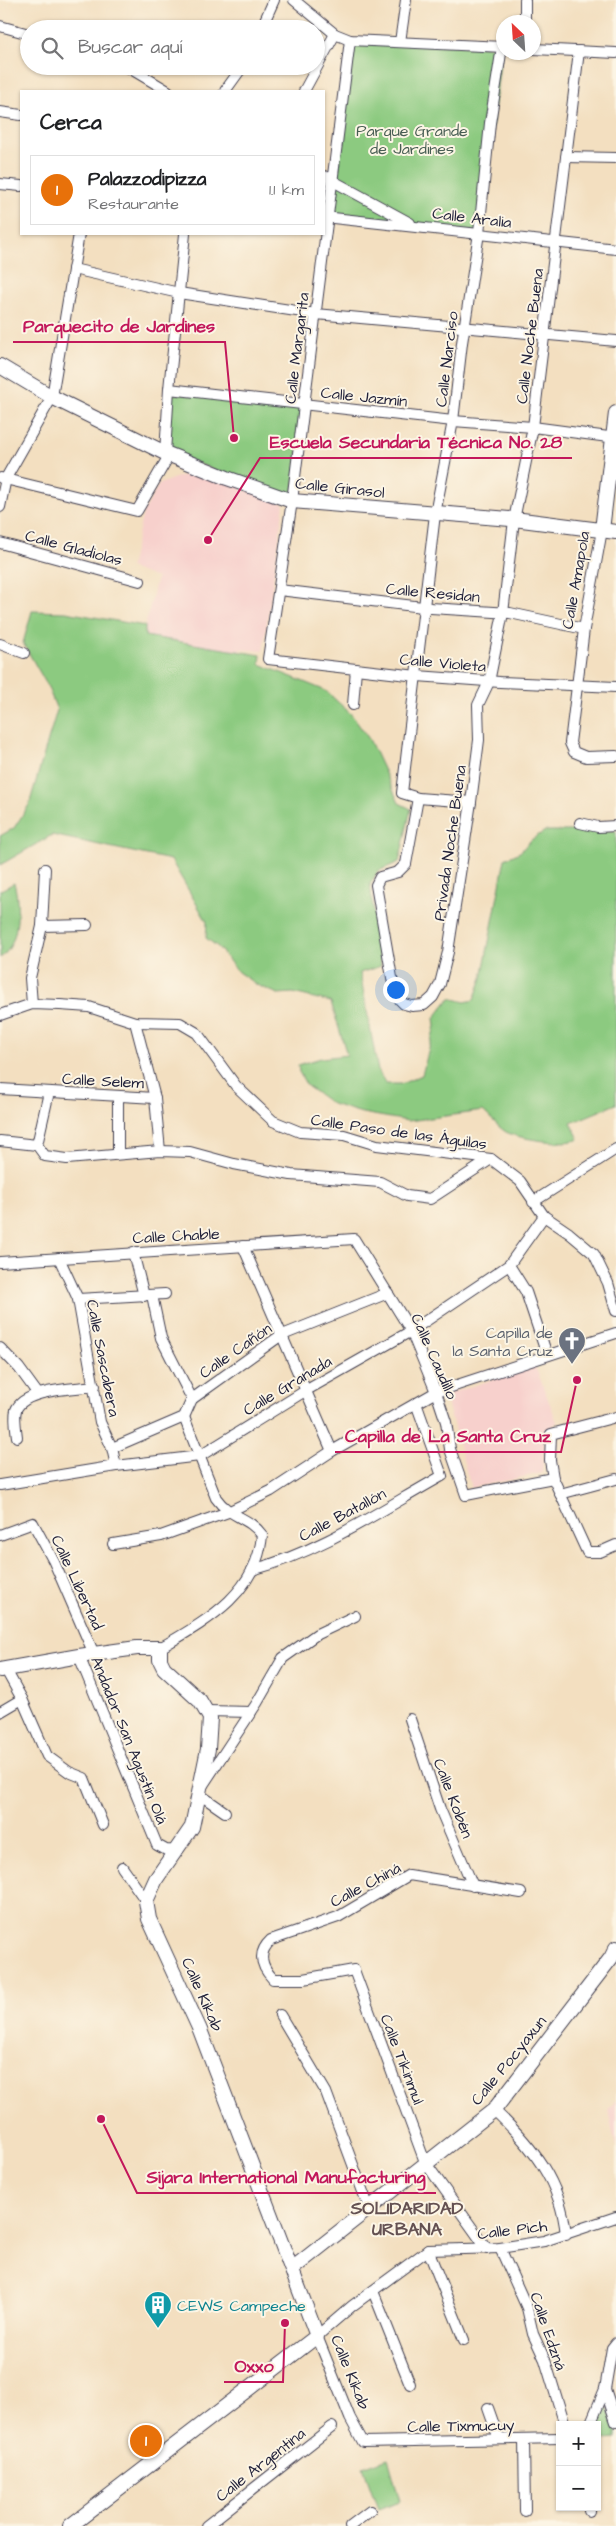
<!DOCTYPE html>
<html lang="es">
<meta charset="utf-8">
<style>
body{margin:0;font-family:"Architects Daughter",sans-serif;background:#f2f2f2;color:#202124}
.controls{position:absolute;right:15px;bottom:15px;display:grid;overflow:hidden;border-radius:0px;box-shadow:0 1px 4px #0004}
.controls button{width:45px;height:45px;display:grid;place-items:center;padding:0;border:0;border-bottom:1px solid #e0e0e0;background:#fff;color:#202124;font:25px sans-serif}
.compass{position:absolute;left:496px;top:15px;width:45px;height:45px;border-radius:50%;background:#fff;box-shadow:0 1px 4px #0004;rotate:335deg}
.you{position:absolute;left:395px;top:989px;width:18px;height:18px;margin:-12px;border:4px solid #fff;border-radius:50%;background:#1a73e8;box-shadow:0 0 0 8px #1a73e833}
.badge{display:grid;place-items:center;width:32px;height:32px;border-radius:50%;background:#c8321e;color:#fff;font-size:16px;font-weight:700}
.pin{position:absolute;translate:-50% -50%;border:2px solid #fff;box-shadow:0 1px 5px #0006}
.list{margin:0;padding:0;list-style:none}
h2{display:flex;justify-content:space-between;align-items:center;height:65px;margin:0;padding:0 20px;font-size:21px}
h2 small{font-size:16px;font-weight:400;color:#757577}
.list li{display:grid;grid-template-columns:32px 1fr auto;gap:15px;align-items:center;box-sizing:border-box;height:70px;margin:0 10px 10px;padding:0 10px;border:1px solid #e0e0e0;border-radius:0px}
.list b{display:block;font-size:19px;white-space:nowrap}
.list p{margin:0;font-size:16px;white-space:nowrap;color:#757577}
.list em{font-size:16px;font-style:normal;color:#757577}
.icon{flex:none;width:28px;height:28px;fill:none;stroke:currentColor;stroke-width:2;stroke-linecap:round;stroke-linejoin:round}
.map{position:relative;flex:none;width:616px;height:2526px;overflow:hidden}
.search{position:absolute;background:#fff;box-shadow:0 1px 4px #0004;left:20px;top:20px;width:305px;height:55px;display:flex;align-items:center;gap:12px;box-sizing:border-box;padding:0 18px;border-radius:28px;color:#757577;font-size:19px}
.panel{position:absolute;background:#fff;box-shadow:0 1px 4px #0004;left:20px;top:90px;width:305px;height:145px;border-radius:0px}
.map>svg:first-child{display:block}
.built{fill:#f7d0cc}
.green{fill:#8cca80;stroke:#57765e}
.lines{fill:none;stroke-linecap:round;stroke-linejoin:round}
.minor-casing{stroke:#413e4f;stroke-width:12}
.tertiary-casing{stroke:#413e4f;stroke-width:16}
.minor{stroke:#fff;stroke-width:10}
.tertiary{stroke:#fff;stroke-width:14}
.labels{text-anchor:middle;stroke-width:4;stroke-linejoin:round;paint-order:stroke}
.park-label{font-size:16px;fill:#475d53;stroke:#fcf5e5}
.street-label{font-size:16px;fill:#22223b;stroke:#fcf5e5}
.worship-label{font-size:16px;fill:#5b616d;stroke:#fcf5e5;text-anchor:end}
.culture-label{font-size:16px;fill:#0d838f;stroke:#fcf5e5;text-anchor:start}
.neighbourhood-label{font-size:18px;font-weight:bold;fill:#645152;stroke:#fcf5e5}
.leader{fill:none;stroke:#c2185b;stroke-width:2}
.callout-dot{fill:#c2185b;stroke:#fcf5e5;stroke-width:2}
.callout-label{font-size:18px;text-anchor:middle;font-weight:bold;fill:#c2185b;stroke:#fcf5e5;stroke-width:4;stroke-linejoin:round;paint-order:stroke}
</style>
<div class="map">
<svg width="616" height="2526" viewBox="0 0 616 2526">
<rect width="100%" height="100%" fill="#fcf5e5"/>
<filter id="ink" filterUnits="userSpaceOnUse"><feTurbulence type="fractalNoise" baseFrequency=".02" numOctaves="2"/><feDisplacementMap in="SourceGraphic" scale="10" xChannelSelector="R" yChannelSelector="G"/><feConvolveMatrix kernelMatrix="1 2 1 2 8 2 1 2 1" color-interpolation-filters="sRGB"/></filter>
<filter id="wash" filterUnits="userSpaceOnUse"><feTurbulence type="fractalNoise" baseFrequency=".0096" numOctaves="4" result="noise"/><feDisplacementMap in="SourceGraphic" scale="20" xChannelSelector="R" yChannelSelector="G"/><feGaussianBlur stdDeviation="1.12" result="paint"/><feColorMatrix in="noise" values="0 0 0 0 0 0 0 0 0 0 0 0 0 0 0 0 0 1.4 0 .05"/><feComposite in="paint" operator="in"/></filter>
<g filter="url(#wash)">
<rect width="100%" height="100%" fill="#f3dfc0"/>
<g class="built">
<polygon points="197,470 284,504 263,651 240,649 238,658 142,638 157,578 130,568 143,513 159,484"/>
<polygon points="535,1366 557,1422 545,1434 542,1473 471,1488 445,1395"/>
<polygon points="616,2100 616,2147 608,2110"/>
</g>
<g class="green">
<polygon points="350,40 502,47 479,233 328,216"/>
<polygon points="168,393 304,405 292,501 167,451"/>
<path d="M 32,611 L 66,612 L 145,626 L 145,636 L 261,655 L 260,664 L 326,691 L 351,714 L 369,739 L 399,803 L 411,809 L 399,862 L 378,871 L 370,884 L 381,966 L 360,973 L 378,1071 L 386,1084 L 401,1084 L 422,1075 L 435,1026 L 434,1018 L 450,998 L 465,1002 L 474,1000 L 482,978 L 505,859 L 520,852 L 531,840 L 545,831 L 616,831 L 616,1104 L 571,1123 L 579,1139 C 566,1146 519,1139 506,1132 C 498,1127 491,1118 483,1111 L 408,1121 L 362,1113 L 332,1104 L 307,1086 L 299,1072 L 298,1065 L 321,1058 L 347,1055 L 331,1002 L 293,993 L 278,994 L 257,985 L 238,972 L 218,947 L 206,938 L 207,922 L 171,860 L 52,835 L 0,865 L 0,836 L 14,828 L 29,805 L 57,710 L 47,685 L 23,643 Z"/>
<path d="M 14,883 C 20,903 20,945 0,958 L 0,889 L 1,890 Z"/>
<polygon points="606,2404 616,2428 616,2438 597,2440 596,2425"/>
<polygon points="388,2458 400,2501 378,2509 363,2467"/>
</g>
</g>
<g filter="url(#ink)">
<g class="lines">
<defs>
<g id="minor">
<polyline points="294,0 335,34 350,40 504,47"/>
<polyline points="525,0 525,22"/>
<polyline points="0,26 29,34"/>
<polyline points="261,29 274,0"/>
<polyline points="350,40 292,501 268,659 417,676 500,682 616,687"/>
<polyline points="400,42 406,0"/>
<polyline points="534,49 616,53"/>
<polyline points="126,66 168,91"/>
<polyline points="225,91 243,66"/>
<polyline points="304,91 335,34"/>
<polyline points="0,112 21,115"/>
<polyline points="566,157 616,158"/>
<polyline points="324,176 410,223"/>
<polyline points="0,184 21,186"/>
<polyline points="324,217 616,249"/>
<polyline points="73,269 179,293 316,314 616,341"/>
<polyline points="169,389 453,421 533,427 616,438"/>
<polyline points="165,453 169,389 185,234"/>
<polyline points="1,478 137,511 170,454"/>
<polyline points="0,507 6,478 52,397 79,234"/>
<polyline points="602,530 584,629 570,743 574,752 586,757 616,756"/>
<polyline points="0,543 140,581"/>
<polyline points="279,590 431,608 510,613 584,629"/>
<polyline points="0,644 24,653"/>
<polyline points="353,705 356,669"/>
<polyline points="418,798 406,864 398,872 380,877 376,885 395,995 404,1004 412,1006 424,1005 433,997 440,984 448,952 471,802 479,740 478,705 489,682 503,613 514,520 533,427 579,51"/>
<polyline points="471,802 418,798 402,793 435,514 453,421 462,343 479,233 490,123 502,47"/>
<polyline points="580,823 598,827 616,826"/>
<polyline points="42,926 87,925"/>
<polyline points="32,1004 30,978 42,926 45,869"/>
<polyline points="0,1015 32,1004 60,1005 89,1007 135,1022 180,1023 197,1033 236,1086 273,1121 300,1132 344,1135 377,1145 491,1159 520,1181 544,1216 569,1233 594,1254 608,1283 616,1311"/>
<polyline points="135,1022 155,1098 160,1151"/>
<polyline points="0,1089 155,1098"/>
<polyline points="0,1141 37,1145"/>
<polyline points="37,1145 45,1156 67,1159 160,1151 190,1152 234,1164 291,1175 380,1182 407,1196 430,1199 491,1159"/>
<polyline points="37,1145 49,1092"/>
<polyline points="118,1153 118,1097"/>
<polyline points="533,1202 616,1149"/>
<polyline points="243,1246 332,1451"/>
<polyline points="133,1252 144,1296"/>
<polyline points="59,1258 78,1299 100,1422 112,1448 116,1466"/>
<polyline points="0,1262 354,1239 411,1331 436,1392 446,1422 450,1449 466,1495 553,1478"/>
<polyline points="509,1265 526,1292 547,1355"/>
<polyline points="152,1295 161,1338 192,1399"/>
<polyline points="78,1299 165,1294"/>
<polyline points="0,1348 19,1368 38,1394"/>
<polyline points="616,1417 551,1434 550,1460 553,1478 587,1552 600,1552 616,1545"/>
<path d="M 17,1437 C 16,1429 14,1417 16,1410 C 24,1389 75,1389 95,1386"/>
<polyline points="112,1448 184,1417 192,1399 280,1336 388,1293"/>
<polyline points="0,1485 116,1466 200,1456 305,1391 411,1331 509,1265 544,1216"/>
<polyline points="560,1494 616,1479"/>
<polyline points="0,1535 33,1523 54,1562 94,1654"/>
<polyline points="113,1544 161,1536 228,1512 271,1491 332,1451 436,1392 616,1333"/>
<path d="M 252,1570 C 320,1552 381,1510 442,1476 L 416,1403"/>
<path d="M 160,1648 C 206,1621 257,1594 262,1535 C 248,1516 230,1518 216,1498 L 184,1417"/>
<polyline points="79,1656 157,1845 166,1850 177,1851"/>
<polyline points="6,1670 22,1699 47,1756 69,1772 84,1778 103,1825"/>
<polyline points="207,1711 251,1712"/>
<polyline points="0,1712 22,1699"/>
<polyline points="410,1719 440,1809 473,1886"/>
<polyline points="203,1785 257,1703 283,1658 317,1634 355,1616"/>
<polyline points="199,1794 225,1812"/>
<polyline points="122,1867 146,1901"/>
<polyline points="280,2015 326,2092 369,2208"/>
<path d="M 494,2110 C 532,2146 561,2181 566,2235"/>
<polyline points="500,2248 527,2308 533,2334 545,2360 565,2425"/>
<path d="M 487,2249 L 425,2162 L 354,1970 L 303,1979 L 273,1979 C 261,1966 257,1953 271,1940 L 338,1917 L 409,1875 L 521,1893"/>
<polyline points="428,2250 464,2340"/>
<polyline points="373,2291 410,2384"/>
<polyline points="605,2389 616,2422"/>
<polyline points="488,2408 499,2439"/>
<polyline points="590,2425 605,2389 612,2348 616,2343"/>
<polyline points="560,2438 363,2442 350,2418 317,2336 352,2306 428,2250 500,2248 544,2241 616,2217"/>
<polyline points="524,2439 525,2511"/>
<polyline points="589,2507 589,2511"/>
<polyline points="206,2526 332,2427"/>
<polyline points="350,2526 370,2511"/>
</g>
<g id="tertiary">
<polyline points="0,366 52,397 165,453 227,478 292,501 522,520 616,532"/>
<polyline points="602,530 616,413"/>
<polyline points="0,1670 79,1656 137,1648 160,1648 160,1660 164,1668 200,1701 210,1718 208,1749 192,1827 156,1879 146,1901 149,1919 200,2030 317,2336 70,2526"/>
<polyline points="292,2269 494,2110 611,1958 616,1948"/>
</g>
</defs>
<use href="#minor" class="minor-casing"/>
<use href="#tertiary" class="tertiary-casing"/>
<use href="#minor" class="minor"/>
<use href="#tertiary" class="tertiary"/>
</g>
</g>
<defs>
<symbol id="church-pin" viewBox="-11 -11 22 30"><path d="M0 17L-7.5 6A9.5 9.5 0 1 1 7.5 6Z" fill="#6b7280" stroke="#fcf5e5"/><path d="M-1.2-6h2.4v3.5h3.3v2.4h-3.3V6h-2.4V-.1h-3.3v-2.4h3.3Z" fill="#fff"/></symbol>
<symbol id="building-pin" viewBox="-11 -11 22 30"><path d="M0 17L-7.5 6A9.5 9.5 0 1 1 7.5 6Z" fill="#0f9aa8" stroke="#fcf5e5"/><path d="M-4-6H4V6H1V3H-1V6H-4ZM-2.5-4.3h1.7v1.8h-1.7ZM.8-4.3h1.7v1.8H.8ZM-2.5-1h1.7V.8h-1.7ZM.8-1h1.7V.8H.8Z" fill="#fff"/></symbol>
</defs>
<g fill-rule="evenodd">
<use href="#church-pin" x="556" y="1325" width="32" height="43"/>
<use href="#building-pin" x="142" y="2289" width="32" height="43"/>
</g>
<g class="labels">
<g class="park-label">
<text x="412" y="136">Parque Grande<tspan x="412" dy="18">de Jardines</tspan></text>
</g>
<g class="street-label">
<text transform="translate(472 217) rotate(7)" y="6">Calle Aralia</text>
<text transform="translate(529 336) rotate(-83)" y="6">Calle Noche Buena</text>
<text transform="translate(296 348) rotate(-83)" y="6">Calle Margarita</text>
<text transform="translate(446 359) rotate(-83)" y="6">Calle Narciso</text>
<text transform="translate(364 396) rotate(6)" y="6">Calle Jazmín</text>
<text transform="translate(340 487) rotate(6)" y="6">Calle Girasol</text>
<text transform="translate(74 547) rotate(15)" y="6">Calle Gladiolas</text>
<text transform="translate(575 580) rotate(-80)" y="6">Calle Amapola</text>
<text transform="translate(433 592) rotate(5)" y="6">Calle Residan</text>
<text transform="translate(443 662) rotate(5)" y="6">Calle Violeta</text>
<text transform="translate(449 843) rotate(-82)" y="6">Privada Noche Buena</text>
<text transform="translate(103 1080) rotate(3)" y="6">Calle Selem</text>
<text transform="translate(399 1131) rotate(8)" y="6">Calle Paso de las Águilas</text>
<text transform="translate(176 1235) rotate(-3)" y="6">Calle Chable</text>
<text transform="translate(235 1350) rotate(-35)" y="6">Calle Cañón</text>
<text transform="translate(435 1356) rotate(66)" y="6">Calle Caudillo</text>
<text transform="translate(104 1358) rotate(79)" y="6">Calle Sascabera</text>
<text transform="translate(287 1385) rotate(-31)" y="6">Calle Granada</text>
<text transform="translate(342 1514) rotate(-28)" y="6">Calle Batallón</text>
<text transform="translate(78 1582) rotate(65)" y="6">Calle Libertad</text>
<text transform="translate(130 1740) rotate(68)" y="6">Andador San Agustín Olá</text>
<text transform="translate(454 1798) rotate(69)" y="6">Calle Kobén</text>
<text transform="translate(365 1884) rotate(-28)" y="6">Calle Chiná</text>
<text transform="translate(203 1994) rotate(66)" y="6">Calle Kikab</text>
<text transform="translate(403 2059) rotate(69)" y="6">Calle Tikinmul</text>
<text transform="translate(508 2060) rotate(-51)" y="6">Calle Pocyaxun</text>
<text transform="translate(512 2229) rotate(-7)" y="6">Calle Pich</text>
<text transform="translate(549 2331) rotate(71)" y="6">Calle Edzná</text>
<text transform="translate(351 2372) rotate(68)" y="6">Calle Kikab</text>
<text transform="translate(461 2425) rotate(-1)" y="6">Calle Tixmucuy</text>
<text transform="translate(260 2464) rotate(-38)" y="6">Calle Argentina</text>
</g>
<g class="worship-label">
<text x="553" y="1338">Capilla de<tspan x="553" dy="18">la Santa Cruz</tspan></text>
</g>
<g class="culture-label">
<text x="177" y="2311">CEWS Campeche</text>
</g>
<g class="neighbourhood-label">
<text x="407" y="2214">SOLIDARIDAD<tspan x="407" dy="21">URBANA</tspan></text>
</g>
</g>
<path class="leader" d="M234 438L225 342H13M208 540L260 458H572M577 1380L561 1452H335M101 2119L137 2193H436M285 2323L283 2382H224"/>
<g class="callout-dot">
<circle cx="234" cy="438" r="5"/>
<circle cx="208" cy="540" r="5"/>
<circle cx="577" cy="1380" r="5"/>
<circle cx="101" cy="2119" r="5"/>
<circle cx="285" cy="2323" r="5"/>
</g>
<g class="callout-label">
<text x="119" y="332">Parquecito de Jardines</text>
<text x="416" y="448">Escuela Secundaria Técnica No. 28</text>
<text x="448" y="1442">Capilla de La Santa Cruz</text>
<text x="286" y="2183">Sijara International Manufacturing</text>
<text x="254" y="2372">Oxxo</text>
</g>
</svg>
<div class="controls">
<button>+</button>
<button>−</button>
</div>
<svg class="compass" viewBox="-18 -18 36 36"><path d="M0-13l5 13h-10z" fill="#e53935"/><path d="M0 13l5-13h-10z" fill="#757577"/></svg>
<div class="you"></div>
<div class="pin badge" style="left:146px;top:2441px;background:#e8710a">1</div>
<div class="search"><svg class="icon" aria-label="search" viewBox="0 0 24 24"><circle cx="10" cy="10" r="6"/><path d="M15 15l6 6"/></svg>Buscar aquí</div>
<section class="panel">
<h2>Cerca<small></small></h2>
<ul class="list">
<li><span class="badge" style="background:#e8710a">1</span><div><b>Palazzodipizza</b><p>Restaurante</p></div><em>1.1 km</em></li>
</ul>
</section>
</div>
